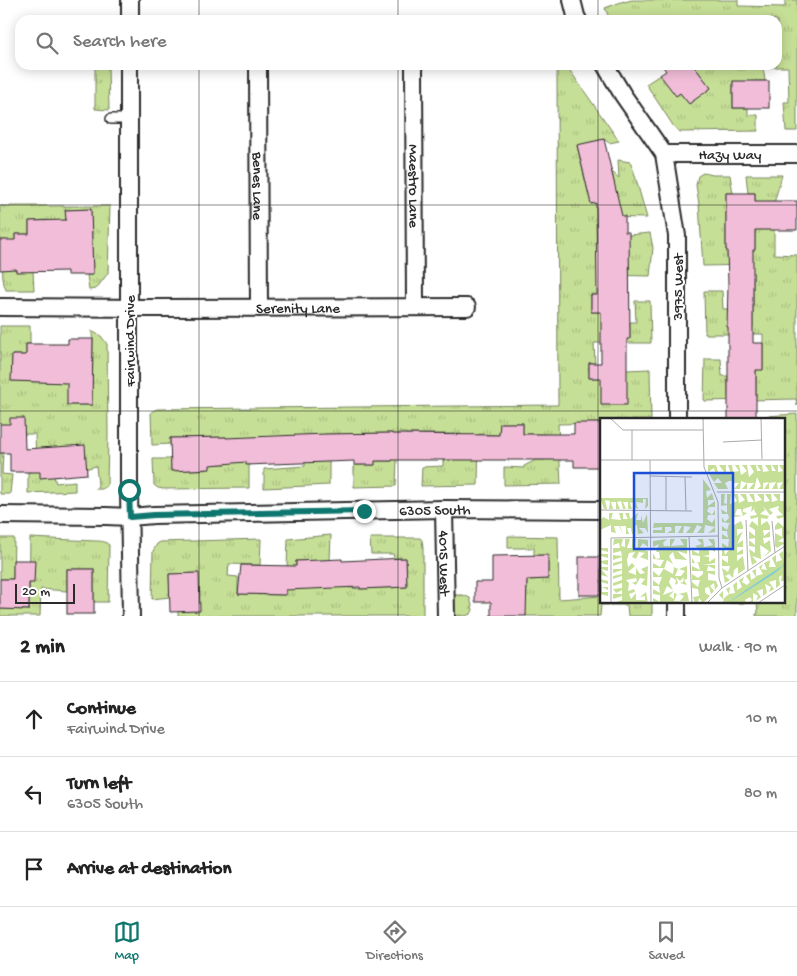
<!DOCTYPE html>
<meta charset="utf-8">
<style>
body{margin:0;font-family:"Gochi Hand",sans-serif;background:#f2f2f2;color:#222}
.scale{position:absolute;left:15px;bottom:12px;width:60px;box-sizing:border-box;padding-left:5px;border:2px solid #2b2b2b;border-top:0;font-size:14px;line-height:18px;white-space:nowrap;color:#2b2b2b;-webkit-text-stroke:4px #fff;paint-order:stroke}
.stop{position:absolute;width:15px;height:15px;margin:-11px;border:4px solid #0f766e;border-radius:50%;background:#fff}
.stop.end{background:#0f766e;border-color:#fff;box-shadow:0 1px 5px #0008}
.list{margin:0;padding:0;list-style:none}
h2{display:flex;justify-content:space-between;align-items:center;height:65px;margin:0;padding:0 20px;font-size:21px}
h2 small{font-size:16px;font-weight:400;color:#767676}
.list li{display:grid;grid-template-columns:32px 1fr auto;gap:15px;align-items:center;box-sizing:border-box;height:75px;padding:0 20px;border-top:1px solid #e0e0e0}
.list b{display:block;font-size:19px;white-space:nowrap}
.list p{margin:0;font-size:16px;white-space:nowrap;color:#767676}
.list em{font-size:16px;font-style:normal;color:#767676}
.icon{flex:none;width:28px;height:28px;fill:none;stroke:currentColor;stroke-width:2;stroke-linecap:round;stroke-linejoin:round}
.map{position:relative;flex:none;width:797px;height:616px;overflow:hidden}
.search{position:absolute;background:#fff;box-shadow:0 2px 12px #0003;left:15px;right:15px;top:15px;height:55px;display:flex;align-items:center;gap:12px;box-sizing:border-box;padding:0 18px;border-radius:15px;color:#767676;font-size:19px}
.sheet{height:290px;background:#fff}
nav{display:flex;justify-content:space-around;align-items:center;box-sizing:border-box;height:70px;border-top:1px solid #e0e0e0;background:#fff;font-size:14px;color:#767676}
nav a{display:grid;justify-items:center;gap:2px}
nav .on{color:#0f766e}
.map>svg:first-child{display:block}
.grass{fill:url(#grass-tufts);stroke:#788560}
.forest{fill:url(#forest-firs);stroke:#788560}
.building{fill:#f2bdd8;stroke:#2b2b2b}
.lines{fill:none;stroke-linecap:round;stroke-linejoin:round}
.service-casing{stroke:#2b2b2b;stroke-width:12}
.minor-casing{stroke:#2b2b2b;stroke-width:20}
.service{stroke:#fff;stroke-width:9}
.minor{stroke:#fff;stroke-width:16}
.route{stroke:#0f766e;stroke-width:6}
.grid{fill:none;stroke:#2b2b2b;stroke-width:1;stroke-opacity:0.55}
.labels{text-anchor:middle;stroke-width:4;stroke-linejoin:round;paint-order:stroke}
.street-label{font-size:15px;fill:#2b2b2b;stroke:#fff}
.inset-road{fill:none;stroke:#aaa;stroke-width:1}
.view{fill:#1d4ed8;fill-opacity:0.15;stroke:#1d4ed8;stroke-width:2.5}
.inset-edge{fill:none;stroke:#2b2b2b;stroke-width:2.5}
</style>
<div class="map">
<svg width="797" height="616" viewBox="0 0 797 616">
<defs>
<pattern id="grass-tufts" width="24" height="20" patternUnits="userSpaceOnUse" patternTransform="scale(1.25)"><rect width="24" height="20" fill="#c6df96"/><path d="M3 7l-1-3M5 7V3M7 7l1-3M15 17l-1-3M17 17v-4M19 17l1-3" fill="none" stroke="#aac081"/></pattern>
<pattern id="forest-firs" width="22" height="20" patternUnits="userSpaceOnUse" patternTransform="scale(1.25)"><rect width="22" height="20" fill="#c6df96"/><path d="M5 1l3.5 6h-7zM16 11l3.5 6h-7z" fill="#aac081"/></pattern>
</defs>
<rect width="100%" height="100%" fill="#fff"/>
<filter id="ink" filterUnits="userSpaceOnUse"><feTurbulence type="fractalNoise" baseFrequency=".02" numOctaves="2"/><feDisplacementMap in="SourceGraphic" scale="10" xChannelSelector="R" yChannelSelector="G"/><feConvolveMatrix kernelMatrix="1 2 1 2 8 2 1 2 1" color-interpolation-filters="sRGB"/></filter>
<g filter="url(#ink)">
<g class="grass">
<polygon points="632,0 738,0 738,6 785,7 785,0 797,0 797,131 786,131 784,102 789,102 788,67 763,67 765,81 733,82 733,108 748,108 748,115 758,115 758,131 680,132 674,127 646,84 660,75 680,93 689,104 711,88 693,65 777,65 777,20 610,20 605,8 624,1 624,2"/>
<polygon points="95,65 108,65 109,110 95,109"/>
<polygon points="557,65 566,65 619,141 609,143 604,139 577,146 591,204 617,198 612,172 619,178 618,160 630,162 634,172 647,218 596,217 629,235 650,233 653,248 650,276 600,275 601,295 591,295 591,312 601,312 630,338 630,322 636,322 635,301 650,301 651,343 594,343 595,363 589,363 589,378 601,378 626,370 650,369 651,420 601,420 601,423 558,424 561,484 504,485 504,467 524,468 524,466 536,460 545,460 545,434 523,434 523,423 500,423 499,435 479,434 478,485 421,486 422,467 443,466 443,459 461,459 461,434 406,434 406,433 398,433 396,486 354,487 354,465 374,465 375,461 392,461 392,433 325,434 325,461 329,462 329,485 264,488 264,469 305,466 306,440 249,464 249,488 164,489 158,488 154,485 153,459 171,459 171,471 209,469 210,464 227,464 226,437 170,438 170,444 152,445 151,412 157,409 558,405"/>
<polygon points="703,173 713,175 730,175 733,193 726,193 726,250 755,249 755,193 748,193 746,175 782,175 774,203 774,254 797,255 797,406 796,399 704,401 705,359 721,359 722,376 728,376 728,397 756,397 756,370 763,369 763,334 705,334 704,291 722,291 723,309 727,309 753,327 753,274 751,265 703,266 699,204 696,185 698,176"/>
<path d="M 0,206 L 110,206 L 108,273 L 96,289 L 89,290 L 87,275 L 93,275 L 91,209 L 66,210 L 66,243 L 47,220 L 29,221 L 29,234 L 15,234 L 16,271 L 33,271 L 34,290 L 6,290 C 0,277 3,255 6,240 L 0,240 Z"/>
<polygon points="0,326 30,326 30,344 26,344 26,355 12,355 12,381 52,382 53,344 55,345 67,371 68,405 92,405 93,339 91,331 101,336 107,344 108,435 107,486 102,489 96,489 98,485 96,466 54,477 56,483 75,481 75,491 28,493 28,472 31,472 31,465 36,464 35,434 24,434 0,424"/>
<polygon points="797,414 797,616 756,616 756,614 758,614 757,603 705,603 705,602 783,602 783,420 766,420 766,416"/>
<polygon points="0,453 3,453 2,474 12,475 10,494 0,494"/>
<polygon points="331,535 330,560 296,561 296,589 343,587 360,589 407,587 406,558 394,558 393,554 371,554 370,538 420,538 422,540 423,547 423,616 178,616 178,612 198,573 169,574 170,597 152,599 153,551 157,544 160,542 261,539 260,565 229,564 228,576 238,577 238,594 286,595 288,539"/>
<polygon points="508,536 558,537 559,599 601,596 601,602 652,602 652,616 628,616 627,605 601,605 600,616 526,616 526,614 515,614 527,590 527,580 548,579 548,555 534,555 534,548 508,548"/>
<polygon points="0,538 14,538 13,579 0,579"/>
<path d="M 30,538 L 95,541 C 100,541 105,541 109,545 L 108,602 L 94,602 L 94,569 L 67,569 L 67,591 L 41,589 L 40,616 L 0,616 L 0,609 L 29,610 Z"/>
</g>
<path class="forest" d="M 454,595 L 463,595 L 470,598 L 473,610 L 471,614 L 465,616 L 455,615 C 451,608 451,603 454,595 Z"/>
<g class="building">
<polygon points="662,65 693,65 711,88 689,104 680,93 676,96 660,75 666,71"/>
<rect x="733" y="81" width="36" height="27"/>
<polygon points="604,139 622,216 625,216 625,232 629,232 630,339 627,339 627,405 601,405 601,378 589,378 589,363 601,363 601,312 591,312 591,295 597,295 596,203 591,204 577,145"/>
<polygon points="726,193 755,193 755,201 797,201 797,230 755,230 755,250 753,250 753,343 763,343 763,370 756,370 756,420 728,420 728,327 727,327 728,284 727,250 726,250"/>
<polygon points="91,209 93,275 67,275 67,271 16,272 16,269 0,270 0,240 15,240 15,234 29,234 29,221 66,220 65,210"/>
<polygon points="68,339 93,339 92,405 67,405 67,383 11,381 12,355 26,355 26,344 68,344"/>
<polygon points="10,418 24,418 25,449 85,445 87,474 40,478 40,472 10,472 10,453 0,453 0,424 10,424"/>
<polygon points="500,423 523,423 523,434 574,434 574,423 601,423 601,467 574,467 574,460 392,460 392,461 375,461 375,465 354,465 354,461 246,465 246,462 210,465 210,469 171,471 170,438 226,437 226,438 325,434 392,433 392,434 499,435"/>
<polygon points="548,555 548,579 527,580 526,616 491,616 491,602 475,602 475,582 492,582 492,556"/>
<rect x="579" y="557" width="22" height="38"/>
<polygon points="406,558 407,587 360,589 360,587 286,590 286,595 238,594 241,565 296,566 296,561 342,559 342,561"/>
<polygon points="13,560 35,560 34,583 29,583 29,610 0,609 0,579 13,579"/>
<rect x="67" y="569" width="27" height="45"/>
<polygon points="199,573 200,611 170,612 169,574"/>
</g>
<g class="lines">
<defs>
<polyline id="service" points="111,119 129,119"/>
<g id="minor">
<polyline points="572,0 576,16 578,20"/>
<polyline points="130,20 130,0"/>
<polyline points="129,65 129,490 131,616"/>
<path id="s1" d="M 258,65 L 259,308"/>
<path id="s2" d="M 414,65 L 415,307"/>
<polyline points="605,65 623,95 664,154 677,236 677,420"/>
<path id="s3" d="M 664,154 L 797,154"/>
<path id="s4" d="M 0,307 L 150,308 L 467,307"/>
<path id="s5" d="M 444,509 L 446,616"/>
<path id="s6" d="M 0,515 L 106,516 L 130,517 L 154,515 L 444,509 L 601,510"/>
<polyline points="677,602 677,616"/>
</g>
</defs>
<use href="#service" class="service-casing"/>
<use href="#minor" class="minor-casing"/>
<use href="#service" class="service"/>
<use href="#minor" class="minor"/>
</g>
</g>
<g class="lines" filter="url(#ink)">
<polyline class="route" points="129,490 130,517 154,515 364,511"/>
</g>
<path class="grid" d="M 199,0 L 199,20M 398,0 L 398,20M 598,0 L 598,20M 199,65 L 199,616M 398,65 L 398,616M 598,65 L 598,616M 0,205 L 797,205M 0,411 L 797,411"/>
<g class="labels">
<g class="street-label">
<text dy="5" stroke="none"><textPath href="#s3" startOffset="66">Hazy Way</textPath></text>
<text dy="5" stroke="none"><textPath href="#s1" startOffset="121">Benes Lane</textPath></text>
<text dy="5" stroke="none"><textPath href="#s2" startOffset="121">Maestro Lane</textPath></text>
<text transform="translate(677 287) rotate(-90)" y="5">3975 West</text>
<text dy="5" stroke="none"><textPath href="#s4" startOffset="298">Serenity Lane</textPath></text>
<text transform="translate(129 341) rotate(-90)" y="5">Fairwind Drive</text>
<text dy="5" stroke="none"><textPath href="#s6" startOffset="435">6305 South</textPath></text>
<text dy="5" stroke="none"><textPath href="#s5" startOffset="54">4015 West</textPath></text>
</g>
</g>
<g transform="translate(600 418)">
<rect width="185" height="185" fill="#fff"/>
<path d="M 108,47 L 116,47 L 118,54 L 124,54 L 119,47 L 126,47 L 126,55 L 131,56 L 128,47 L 132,47 L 133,54 L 139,53 L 135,47 L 139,47 L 141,57 L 147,53 L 142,47 L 147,47 L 149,59 L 154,54 L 150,47 L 156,47 L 157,53 L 161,53 L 157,47 L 162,47 L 163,54 L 169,53 L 165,47 L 171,47 L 172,53 L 176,53 L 172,47 L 178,47 L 178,54 L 183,53 L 179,47 L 185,47 L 185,71 L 179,71 L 183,64 L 177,65 L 178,71 L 172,71 L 176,64 L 169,65 L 169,71 L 164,71 L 169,64 L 163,65 L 163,71 L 157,71 L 161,68 L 157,59 L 154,71 L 149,71 L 154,65 L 147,65 L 147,71 L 142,71 L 147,65 L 141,63 L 140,71 L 134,71 L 139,65 L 133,65 L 132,71 L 132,63 L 129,63 L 125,65 L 128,71 L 118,71 L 114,65 L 122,65 L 118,60 L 114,64 L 109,56 L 115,54 L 114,50 L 108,54 ZM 103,61 L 111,72 L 106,73 L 107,80 L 112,75 L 114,82 L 108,82 L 108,88 L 115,83 L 115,89 L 109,89 L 107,93 L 112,97 L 115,92 L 115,97 L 108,97 L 107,101 L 112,105 L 115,100 L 115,114 L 108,115 L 115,109 L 105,107 L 104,115 L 97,115 L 102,109 L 97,107 L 93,115 L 86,115 L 91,109 L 84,108 L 83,115 L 78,115 L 82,108 L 75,108 L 75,115 L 67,115 L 72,112 L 71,109 L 65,109 L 65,115 L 53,115 L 53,112 L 62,112 L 62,109 L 53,110 L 54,105 L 103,105 ZM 125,76 L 124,85 L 127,86 L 127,76 L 131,76 L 130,86 L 137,83 L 133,76 L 138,76 L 139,85 L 145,82 L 140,76 L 146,76 L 148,84 L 154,84 L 149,76 L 154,76 L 155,84 L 162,82 L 157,76 L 164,76 L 164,84 L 170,83 L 165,76 L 171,76 L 172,84 L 178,82 L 173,76 L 180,76 L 180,83 L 185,83 L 185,119 L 178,123 L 185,125 L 177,130 L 175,128 L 175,115 L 182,119 L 182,110 L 175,112 L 175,108 L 178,104 L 184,109 L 184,99 L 178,101 L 176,98 L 183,97 L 178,92 L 179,88 L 169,91 L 173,95 L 170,97 L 163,88 L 165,92 L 160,96 L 169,98 L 167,101 L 161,100 L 161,107 L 167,103 L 170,108 L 170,112 L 163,112 L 164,118 L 170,113 L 170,119 L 163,120 L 164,126 L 170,122 L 171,133 L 164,139 L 169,133 L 160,127 L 161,141 L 152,138 L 157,144 L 152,147 L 149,131 L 155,135 L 155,129 L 149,128 L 149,122 L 155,127 L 155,120 L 149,121 L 149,113 L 155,118 L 155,112 L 149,108 L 152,103 L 158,108 L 158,99 L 151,101 L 150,98 L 157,97 L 154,92 L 156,89 L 151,94 L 152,88 L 143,91 L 143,94 L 147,95 L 143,98 L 141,91 L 137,91 L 135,97 L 143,98 L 134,99 L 134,107 L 141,103 L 143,108 L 143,111 L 137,111 L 137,118 L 143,113 L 137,126 L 143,122 L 143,129 L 137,129 L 137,135 L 143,131 L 143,136 L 137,137 L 137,143 L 143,138 L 145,151 L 138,156 L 138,149 L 134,152 L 133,160 L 129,156 L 125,158 L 130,162 L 125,165 L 122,150 L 128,154 L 130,148 L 122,148 L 122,141 L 128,145 L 128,138 L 122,138 L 122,131 L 124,131 L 125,137 L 129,132 L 122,129 L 122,125 L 128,129 L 129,121 L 122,121 L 122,116 L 128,120 L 127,113 L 122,113 L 122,108 L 127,112 L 129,106 L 133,106 L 122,104 L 122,99 L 125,104 L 129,100 L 128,96 L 122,96 L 121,91 L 127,95 L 127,87 L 121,88 L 121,76 ZM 0,80 L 48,80 L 48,88 L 45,91 L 46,81 L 43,81 L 43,85 L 36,84 L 38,91 L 35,90 L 35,84 L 30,85 L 32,91 L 28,91 L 28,84 L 23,84 L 26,91 L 23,91 L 21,83 L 17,84 L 20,91 L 16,91 L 16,84 L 11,84 L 13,91 L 9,91 L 10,83 L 5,82 L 7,91 L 4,91 ZM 9,95 L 13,95 L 11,101 L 21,102 L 19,95 L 23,95 L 23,101 L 28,101 L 25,95 L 29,95 L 30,101 L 38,95 L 36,102 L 41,102 L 41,97 L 43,105 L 47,96 L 48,115 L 45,110 L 39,110 L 44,115 L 38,116 L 37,107 L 33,108 L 35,116 L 32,116 L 31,110 L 27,110 L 29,116 L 26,116 L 26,108 L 20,108 L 23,116 L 19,108 L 14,108 L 16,115 L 11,114 L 11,107 L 0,112 L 0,103 L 3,99 L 9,102 ZM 14,121 L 23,121 L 21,128 L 25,129 L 25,121 L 30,121 L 27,130 L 32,130 L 32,121 L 36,121 L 34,130 L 38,130 L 38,121 L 48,122 L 48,129 L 43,125 L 39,131 L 48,133 L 48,142 L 40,139 L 45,135 L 39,134 L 36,141 L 32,139 L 35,134 L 29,135 L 27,142 L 28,149 L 32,145 L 35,148 L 28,154 L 36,157 L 36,150 L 40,156 L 45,155 L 41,151 L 48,148 L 47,168 L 41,166 L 45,161 L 40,160 L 36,167 L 32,165 L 37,163 L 36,160 L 26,162 L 29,165 L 28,173 L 34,171 L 35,174 L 29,176 L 31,181 L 36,175 L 36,182 L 45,182 L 45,178 L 40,179 L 46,174 L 48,185 L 13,185 L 22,182 L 22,178 L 13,181 L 13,176 L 22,176 L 22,172 L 16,175 L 13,171 L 22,170 L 22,165 L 13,168 L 13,165 L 22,162 L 22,158 L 13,161 L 13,158 L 22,156 L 22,152 L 13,155 L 13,151 L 22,151 L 22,145 L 13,148 L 13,145 L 22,143 L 22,139 L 13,142 L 13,137 L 22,138 L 21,133 L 13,135 L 13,130 L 20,130 L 19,125 L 13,127 ZM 67,121 L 63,125 L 64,128 L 70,128 L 70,121 L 75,121 L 71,128 L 84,127 L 80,121 L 87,121 L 87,136 L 77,133 L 87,142 L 75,141 L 73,134 L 69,138 L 73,146 L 67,142 L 64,151 L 73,156 L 74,149 L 78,151 L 75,158 L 81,158 L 85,153 L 79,151 L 87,148 L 87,161 L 84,162 L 87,167 L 80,165 L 83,164 L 84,159 L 80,163 L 76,159 L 78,165 L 75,167 L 76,162 L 71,159 L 69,164 L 73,172 L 67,168 L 63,177 L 74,173 L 69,178 L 74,181 L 74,175 L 77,176 L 74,183 L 80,183 L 84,178 L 79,176 L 87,174 L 89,183 L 53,185 L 53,180 L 60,184 L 60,177 L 53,176 L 53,171 L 60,175 L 59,168 L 53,168 L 53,162 L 59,167 L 62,159 L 53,159 L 53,153 L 59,158 L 64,150 L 53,150 L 53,145 L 60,149 L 64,142 L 53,141 L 53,135 L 56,141 L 60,140 L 59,134 L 56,134 L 59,126 L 53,129 L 53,123 ZM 97,121 L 103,121 L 104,129 L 113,127 L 108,121 L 114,121 L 115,125 L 115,134 L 109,130 L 109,137 L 103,138 L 109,139 L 109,144 L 115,140 L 115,145 L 103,147 L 115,147 L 115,151 L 108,148 L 107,153 L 115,153 L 115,157 L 108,155 L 108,162 L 116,163 L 118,168 L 115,172 L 114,165 L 110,168 L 114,173 L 111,176 L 109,169 L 105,170 L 105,175 L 110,178 L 103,185 L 99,180 L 98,185 L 95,185 L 93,179 L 99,178 L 98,171 L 92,170 L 92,164 L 98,169 L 100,162 L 92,162 L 92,156 L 98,160 L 103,156 L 103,153 L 92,153 L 92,148 L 100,152 L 98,145 L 92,145 L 92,140 L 95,145 L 100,144 L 100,138 L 92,137 L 92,132 L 99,136 L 99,131 L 95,128 L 102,126 ZM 0,130 L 8,130 L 8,134 L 1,132 L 1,136 L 8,136 L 8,140 L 1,138 L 0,143 L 8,142 L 8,147 L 1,145 L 2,149 L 8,149 L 8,153 L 1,151 L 8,159 L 1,157 L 0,161 L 8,163 L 8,166 L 1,164 L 2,169 L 8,169 L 8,172 L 2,169 L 2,174 L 8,174 L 8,178 L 0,176 ZM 183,133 L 185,163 L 181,163 L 182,157 L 179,159 L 180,167 L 176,170 L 176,162 L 169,164 L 174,171 L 169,174 L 171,169 L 165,166 L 167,175 L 163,178 L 163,171 L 157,173 L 161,179 L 156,183 L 158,178 L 153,175 L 153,185 L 148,185 L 152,182 L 150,179 L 145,182 L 146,185 L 122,185 L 124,182 L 119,177 L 123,173 L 123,181 L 129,176 L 126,171 L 130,169 L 129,176 L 135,175 L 133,167 L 137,164 L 137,172 L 142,169 L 139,162 L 144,159 L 142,164 L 147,167 L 150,164 L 146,158 L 150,155 L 151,162 L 156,159 L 152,153 L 156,151 L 156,158 L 163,156 L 159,149 L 163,146 L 161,151 L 167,152 L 164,145 L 170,142 L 169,149 L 176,149 L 172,140 L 176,137 L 176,144 L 182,142 L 179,136 Z" fill="#c6df96"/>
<path d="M 185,145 L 185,149 L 133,185 L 127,185 Z" fill="#c6df96"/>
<path d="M 185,146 L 175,155 L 128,185 L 143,174 Z" fill="#7dccda"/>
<path class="inset-road" d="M 10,0 L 23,12 L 103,12M 103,0 L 104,49 L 118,84 L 119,160 L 122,170M 161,0 L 162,41M 32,12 L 32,42M 123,24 L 162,22M 0,42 L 185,42M 50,42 L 51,185M 50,58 L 92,59M 66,59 L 66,92M 85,59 L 86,92M 117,74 L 185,74M 0,92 L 92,93M 146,102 L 148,153M 172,103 L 175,135M 89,118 L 92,185M 11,185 L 11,120 L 118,118M 107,185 L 122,170 L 185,128M 158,185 L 185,167"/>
<path class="view" d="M 34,55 L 133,55 L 133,131 L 34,131 Z"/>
<rect width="185" height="185" class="inset-edge"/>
</g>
</svg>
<div class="scale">20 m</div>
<div class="stop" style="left:129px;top:490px"></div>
<div class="stop end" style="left:364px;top:511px"></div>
<div class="search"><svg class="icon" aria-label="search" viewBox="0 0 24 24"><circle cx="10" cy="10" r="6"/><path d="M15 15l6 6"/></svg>Search here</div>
</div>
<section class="sheet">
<h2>2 min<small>Walk · 90 m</small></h2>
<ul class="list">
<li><svg class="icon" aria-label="ahead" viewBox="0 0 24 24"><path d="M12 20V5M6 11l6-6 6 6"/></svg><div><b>Continue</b><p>Fairwind Drive</p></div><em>10 m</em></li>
<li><svg class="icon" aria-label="left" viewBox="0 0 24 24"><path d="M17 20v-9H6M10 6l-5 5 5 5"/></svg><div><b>Turn left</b><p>6305 South</p></div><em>80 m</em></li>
<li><svg class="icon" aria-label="arrive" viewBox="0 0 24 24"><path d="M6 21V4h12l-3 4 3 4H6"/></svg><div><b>Arrive at destination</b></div></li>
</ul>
</section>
<nav>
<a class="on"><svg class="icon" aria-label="map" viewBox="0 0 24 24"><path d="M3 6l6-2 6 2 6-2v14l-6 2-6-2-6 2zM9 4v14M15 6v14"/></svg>Map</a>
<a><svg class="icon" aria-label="directions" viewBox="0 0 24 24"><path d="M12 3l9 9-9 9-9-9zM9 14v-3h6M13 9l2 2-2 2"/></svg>Directions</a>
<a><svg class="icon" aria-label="saved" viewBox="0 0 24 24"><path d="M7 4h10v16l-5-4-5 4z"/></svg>Saved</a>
</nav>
